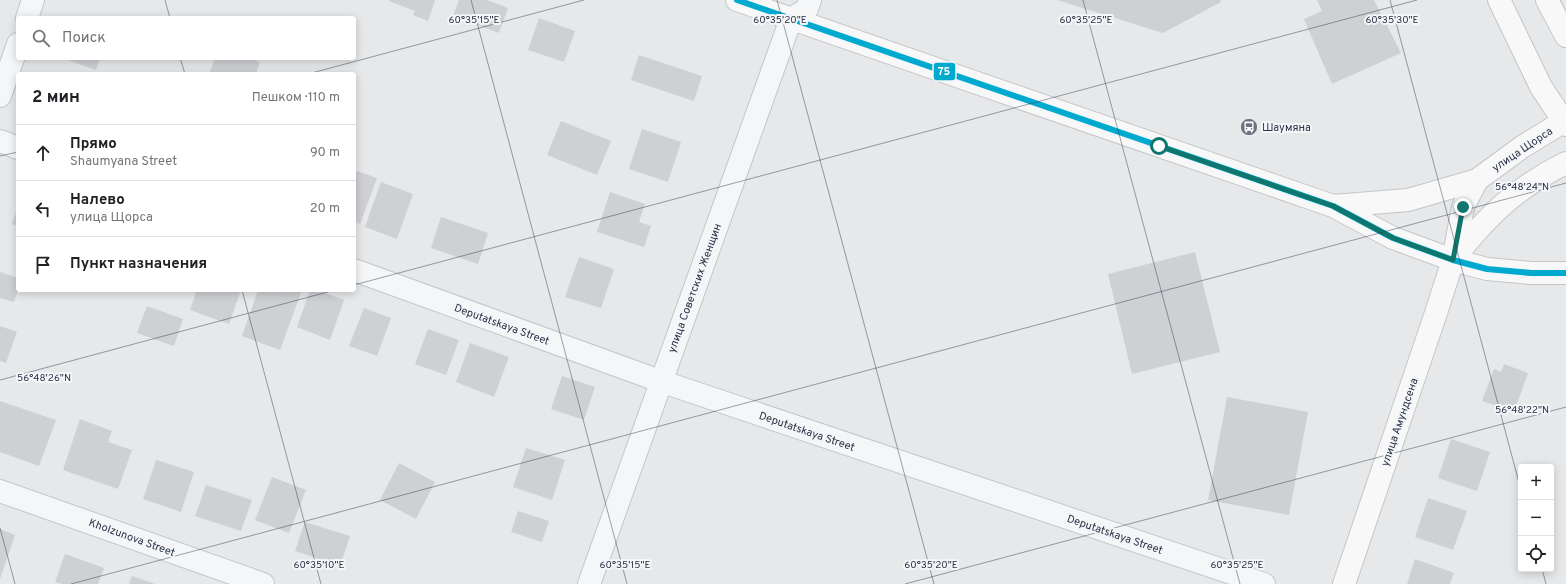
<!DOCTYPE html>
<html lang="ru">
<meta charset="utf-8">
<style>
body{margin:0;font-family:Overpass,sans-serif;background:#f6f6f6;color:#202124}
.controls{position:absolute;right:12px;bottom:12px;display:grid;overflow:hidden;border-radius:4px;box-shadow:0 2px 10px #0003}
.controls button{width:36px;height:36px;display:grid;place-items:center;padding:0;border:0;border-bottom:1px solid #e0e0e0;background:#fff;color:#202124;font:20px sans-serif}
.stop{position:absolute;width:12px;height:12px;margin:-9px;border:3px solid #0f766e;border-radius:50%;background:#fff}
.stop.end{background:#0f766e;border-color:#fff;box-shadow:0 1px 4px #0008}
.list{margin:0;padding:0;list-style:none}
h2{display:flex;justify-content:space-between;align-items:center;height:52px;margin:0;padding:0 16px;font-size:17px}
h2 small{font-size:13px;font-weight:400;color:#757577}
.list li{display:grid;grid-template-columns:26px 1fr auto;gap:12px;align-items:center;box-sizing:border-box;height:56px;padding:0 16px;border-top:1px solid #e0e0e0}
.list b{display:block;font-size:15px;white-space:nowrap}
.list p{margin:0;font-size:13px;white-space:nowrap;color:#757577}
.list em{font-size:13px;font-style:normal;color:#757577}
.icon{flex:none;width:22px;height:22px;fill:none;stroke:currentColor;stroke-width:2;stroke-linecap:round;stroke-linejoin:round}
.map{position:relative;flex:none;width:1566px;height:584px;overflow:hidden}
.search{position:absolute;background:#fff;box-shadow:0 2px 10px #0003;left:16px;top:16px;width:340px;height:44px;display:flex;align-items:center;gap:10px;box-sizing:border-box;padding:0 14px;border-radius:4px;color:#757577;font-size:15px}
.panel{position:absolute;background:#fff;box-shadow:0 2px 10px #0003;left:16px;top:72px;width:340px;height:220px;border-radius:4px}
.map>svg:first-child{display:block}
.building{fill:#ced0d3}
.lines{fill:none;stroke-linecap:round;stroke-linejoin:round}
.street-casing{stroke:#c4c6c8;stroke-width:24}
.secondary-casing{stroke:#c4c6c8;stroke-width:24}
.primary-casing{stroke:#c2c5c8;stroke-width:24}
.street{stroke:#f5f6f7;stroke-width:22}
.secondary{stroke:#f8f8f8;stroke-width:22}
.primary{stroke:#f8f8f8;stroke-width:22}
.bus-1-casing{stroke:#f4f6f9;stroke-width:9}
.bus-1{stroke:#00a9ce;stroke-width:6}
.route{stroke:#0f766e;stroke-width:5}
.ticks{fill:none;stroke:#2b3445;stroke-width:1;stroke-opacity:0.45}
.labels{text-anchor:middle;stroke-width:4;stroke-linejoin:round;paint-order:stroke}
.poi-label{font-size:11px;fill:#2b3445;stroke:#f4f6f9;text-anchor:start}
.street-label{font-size:11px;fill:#2b3445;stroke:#f4f6f9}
.ticks-label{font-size:10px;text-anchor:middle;fill:#2b3445;stroke:#f4f6f9;stroke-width:4;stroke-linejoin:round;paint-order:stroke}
.line-badge{stroke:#f4f6f9;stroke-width:1.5}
.badge-label{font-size:11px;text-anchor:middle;font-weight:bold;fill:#fff}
</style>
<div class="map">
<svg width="1566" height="584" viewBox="0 0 1566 584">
<rect width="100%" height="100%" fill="#e6e8ea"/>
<g class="building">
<polygon points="390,0 435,0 428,21 413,15 415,11 389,1"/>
<polygon points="459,0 487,0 508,8 499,33 453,16"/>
<polygon points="1057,0 1220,0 1221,2 1163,33"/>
<polygon points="1317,0 1374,0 1401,53 1332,84 1304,19 1322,11"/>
<polygon points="539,18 575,31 564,62 528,50"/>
<polygon points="639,55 702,76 694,101 631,80"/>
<polygon points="69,58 100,58 96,70 68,60"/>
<polygon points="215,58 249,58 260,62 256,74 209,74"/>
<polygon points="561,121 611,141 597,175 547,155"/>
<polygon points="642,129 681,142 668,182 629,169"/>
<polygon points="354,170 377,178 360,224 354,222"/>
<polygon points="381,182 413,194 397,239 365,227"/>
<polygon points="610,192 645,204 639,222 651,226 644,247 597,232"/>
<polygon points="18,207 18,226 12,224"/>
<polygon points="441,217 488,233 478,264 431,248"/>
<polygon points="1195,252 1220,352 1132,374 1108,274"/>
<polygon points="579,257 614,269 601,308 565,297"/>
<polygon points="0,272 18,278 18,290 14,302 0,298"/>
<polygon points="197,290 241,290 229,324 190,310"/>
<polygon points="258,290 302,290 280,350 242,336"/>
<polygon points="310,290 317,290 344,300 330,340 297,327"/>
<polygon points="147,306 183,319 174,346 137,333"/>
<polygon points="364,308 391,318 377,356 349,346"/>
<polygon points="0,326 17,332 6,363 0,361"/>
<polygon points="428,329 459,340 446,375 415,364"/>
<polygon points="470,343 509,357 494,397 456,382"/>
<polygon points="1504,364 1528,373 1514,412 1482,401 1494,369 1501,372"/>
<polygon points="562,376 595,387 584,420 551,409"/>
<polygon points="1227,397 1308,412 1289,515 1208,500"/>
<polygon points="0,401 56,420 39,466 0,452"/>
<polygon points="80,419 112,431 108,442 132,450 118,489 63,470"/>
<polygon points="1451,439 1490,452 1477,491 1438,478"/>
<polygon points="526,448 565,460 552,500 513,487"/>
<polygon points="156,460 194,472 181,512 143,499"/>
<polygon points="399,463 435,482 416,519 380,500"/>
<polygon points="272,477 306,490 289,533 255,520"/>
<polygon points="206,485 252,500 241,531 195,516"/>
<polygon points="1428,498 1467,511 1453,550 1415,537"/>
<polygon points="518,511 549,521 542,542 511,532"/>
<polygon points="305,522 350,536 340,566 295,551"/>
<polygon points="0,529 15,535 0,579"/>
<polygon points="65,554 104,568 98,584 62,584 55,582"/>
<polygon points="1415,559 1454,573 1450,584 1407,584"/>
<polygon points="132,576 155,584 129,584"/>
</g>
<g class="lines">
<defs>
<g id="street">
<polyline points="27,18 33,0"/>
<polyline points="0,96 18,44"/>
<polyline points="0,141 18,148"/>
<polyline points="354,270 660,381 1264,584"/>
<polyline points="0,491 263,584"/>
<polyline points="589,584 791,19 807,9 810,0"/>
</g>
<g id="secondary">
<polyline points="737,0 1333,206 1393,238 1453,260 1487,269 1531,273 1566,273"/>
<polyline points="1333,206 1408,200 1477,180"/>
<path d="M 1455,257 C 1488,215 1517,187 1566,163"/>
<polyline points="1344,584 1436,313 1453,260 1463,207 1477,180 1522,147 1566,120"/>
</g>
<g id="primary">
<polyline points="1499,0 1541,87 1566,125"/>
<polyline points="1547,0 1566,36"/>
</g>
</defs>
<use href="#street" class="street-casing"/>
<use href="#secondary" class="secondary-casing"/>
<use href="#primary" class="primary-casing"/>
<use href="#street" class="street"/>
<use href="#secondary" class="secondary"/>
<use href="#primary" class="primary"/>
<defs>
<polyline id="bus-1" points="737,0 1333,206 1393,238 1453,260 1487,269 1531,273 1566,273"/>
</defs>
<use href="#bus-1" class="bus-1-casing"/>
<use href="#bus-1" class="bus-1"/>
</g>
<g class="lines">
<polyline class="route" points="1159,146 1333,206 1393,238 1453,260 1463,207"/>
</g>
<path class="ticks" d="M 165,0 L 170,18M 471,0 L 627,584M 777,0 L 934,584M 1083,0 L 1240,584M 1390,0 L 1521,490M 180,58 L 185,74M 308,74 L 584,0M 0,156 L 18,152M 354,285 L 1417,0M 242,290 L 321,584M 0,380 L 335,290M 0,528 L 15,584M 1542,569 L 1546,584M 71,584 L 1566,183M 905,584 L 1566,407"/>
<defs>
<symbol id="bus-disc" viewBox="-11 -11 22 22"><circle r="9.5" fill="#6c737f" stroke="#f4f6f9"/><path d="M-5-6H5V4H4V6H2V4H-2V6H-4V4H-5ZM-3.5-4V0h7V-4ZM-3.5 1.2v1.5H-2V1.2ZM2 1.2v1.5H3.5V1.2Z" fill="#fff"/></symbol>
</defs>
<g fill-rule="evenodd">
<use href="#bus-disc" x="1239" y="117" width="20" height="20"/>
</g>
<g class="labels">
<g class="poi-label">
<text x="1262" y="131">Шаумяна</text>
</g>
<g class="street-label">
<text transform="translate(1522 149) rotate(-34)" y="4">улица Щорса</text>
<text transform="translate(694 288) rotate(-70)" y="4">улица Советских Женщин</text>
<text transform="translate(502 324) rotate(20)" y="4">Deputatskaya Street</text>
<text transform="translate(1399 422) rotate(-71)" y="4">улица Амундсена</text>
<text transform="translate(807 431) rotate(19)" y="4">Deputatskaya Street</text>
<text transform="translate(1115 534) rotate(19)" y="4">Deputatskaya Street</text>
<text transform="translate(132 537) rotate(20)" y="4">Kholzunova Street</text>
</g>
</g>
<g class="ticks-label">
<text x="474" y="23">60°35'15"E</text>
<text x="780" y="23">60°35'20"E</text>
<text x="1086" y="23">60°35'25"E</text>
<text x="1392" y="23">60°35'30"E</text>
<text x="1522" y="190">56°48'24"N</text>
<text x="44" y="381">56°48'26"N</text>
<text x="1522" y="413">56°48'22"N</text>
<text x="319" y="568">60°35'10"E</text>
<text x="625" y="568">60°35'15"E</text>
<text x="931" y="568">60°35'20"E</text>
<text x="1237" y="568">60°35'25"E</text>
</g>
<rect class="line-badge" x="933" y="62" width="23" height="19" rx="4" fill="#00a9ce"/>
<g class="badge-label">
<text x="944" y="75">75</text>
</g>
</svg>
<div class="controls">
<button>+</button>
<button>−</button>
<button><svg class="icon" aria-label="locate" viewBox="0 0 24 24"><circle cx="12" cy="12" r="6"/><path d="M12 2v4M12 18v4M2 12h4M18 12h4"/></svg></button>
</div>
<div class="stop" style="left:1159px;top:146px"></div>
<div class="stop end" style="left:1463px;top:207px"></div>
<div class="search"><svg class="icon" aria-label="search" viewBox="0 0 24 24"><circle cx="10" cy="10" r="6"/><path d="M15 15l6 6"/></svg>Поиск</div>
<section class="panel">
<h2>2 мин<small>Пешком · 110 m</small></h2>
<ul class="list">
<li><svg class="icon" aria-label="ahead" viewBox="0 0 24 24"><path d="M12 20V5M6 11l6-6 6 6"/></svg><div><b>Прямо</b><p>Shaumyana Street</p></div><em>90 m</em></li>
<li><svg class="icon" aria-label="left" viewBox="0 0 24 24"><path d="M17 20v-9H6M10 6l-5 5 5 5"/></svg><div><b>Налево</b><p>улица Щорса</p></div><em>20 m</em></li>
<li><svg class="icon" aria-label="arrive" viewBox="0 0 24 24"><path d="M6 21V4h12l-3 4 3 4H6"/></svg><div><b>Пункт назначения</b></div></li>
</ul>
</section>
</div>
